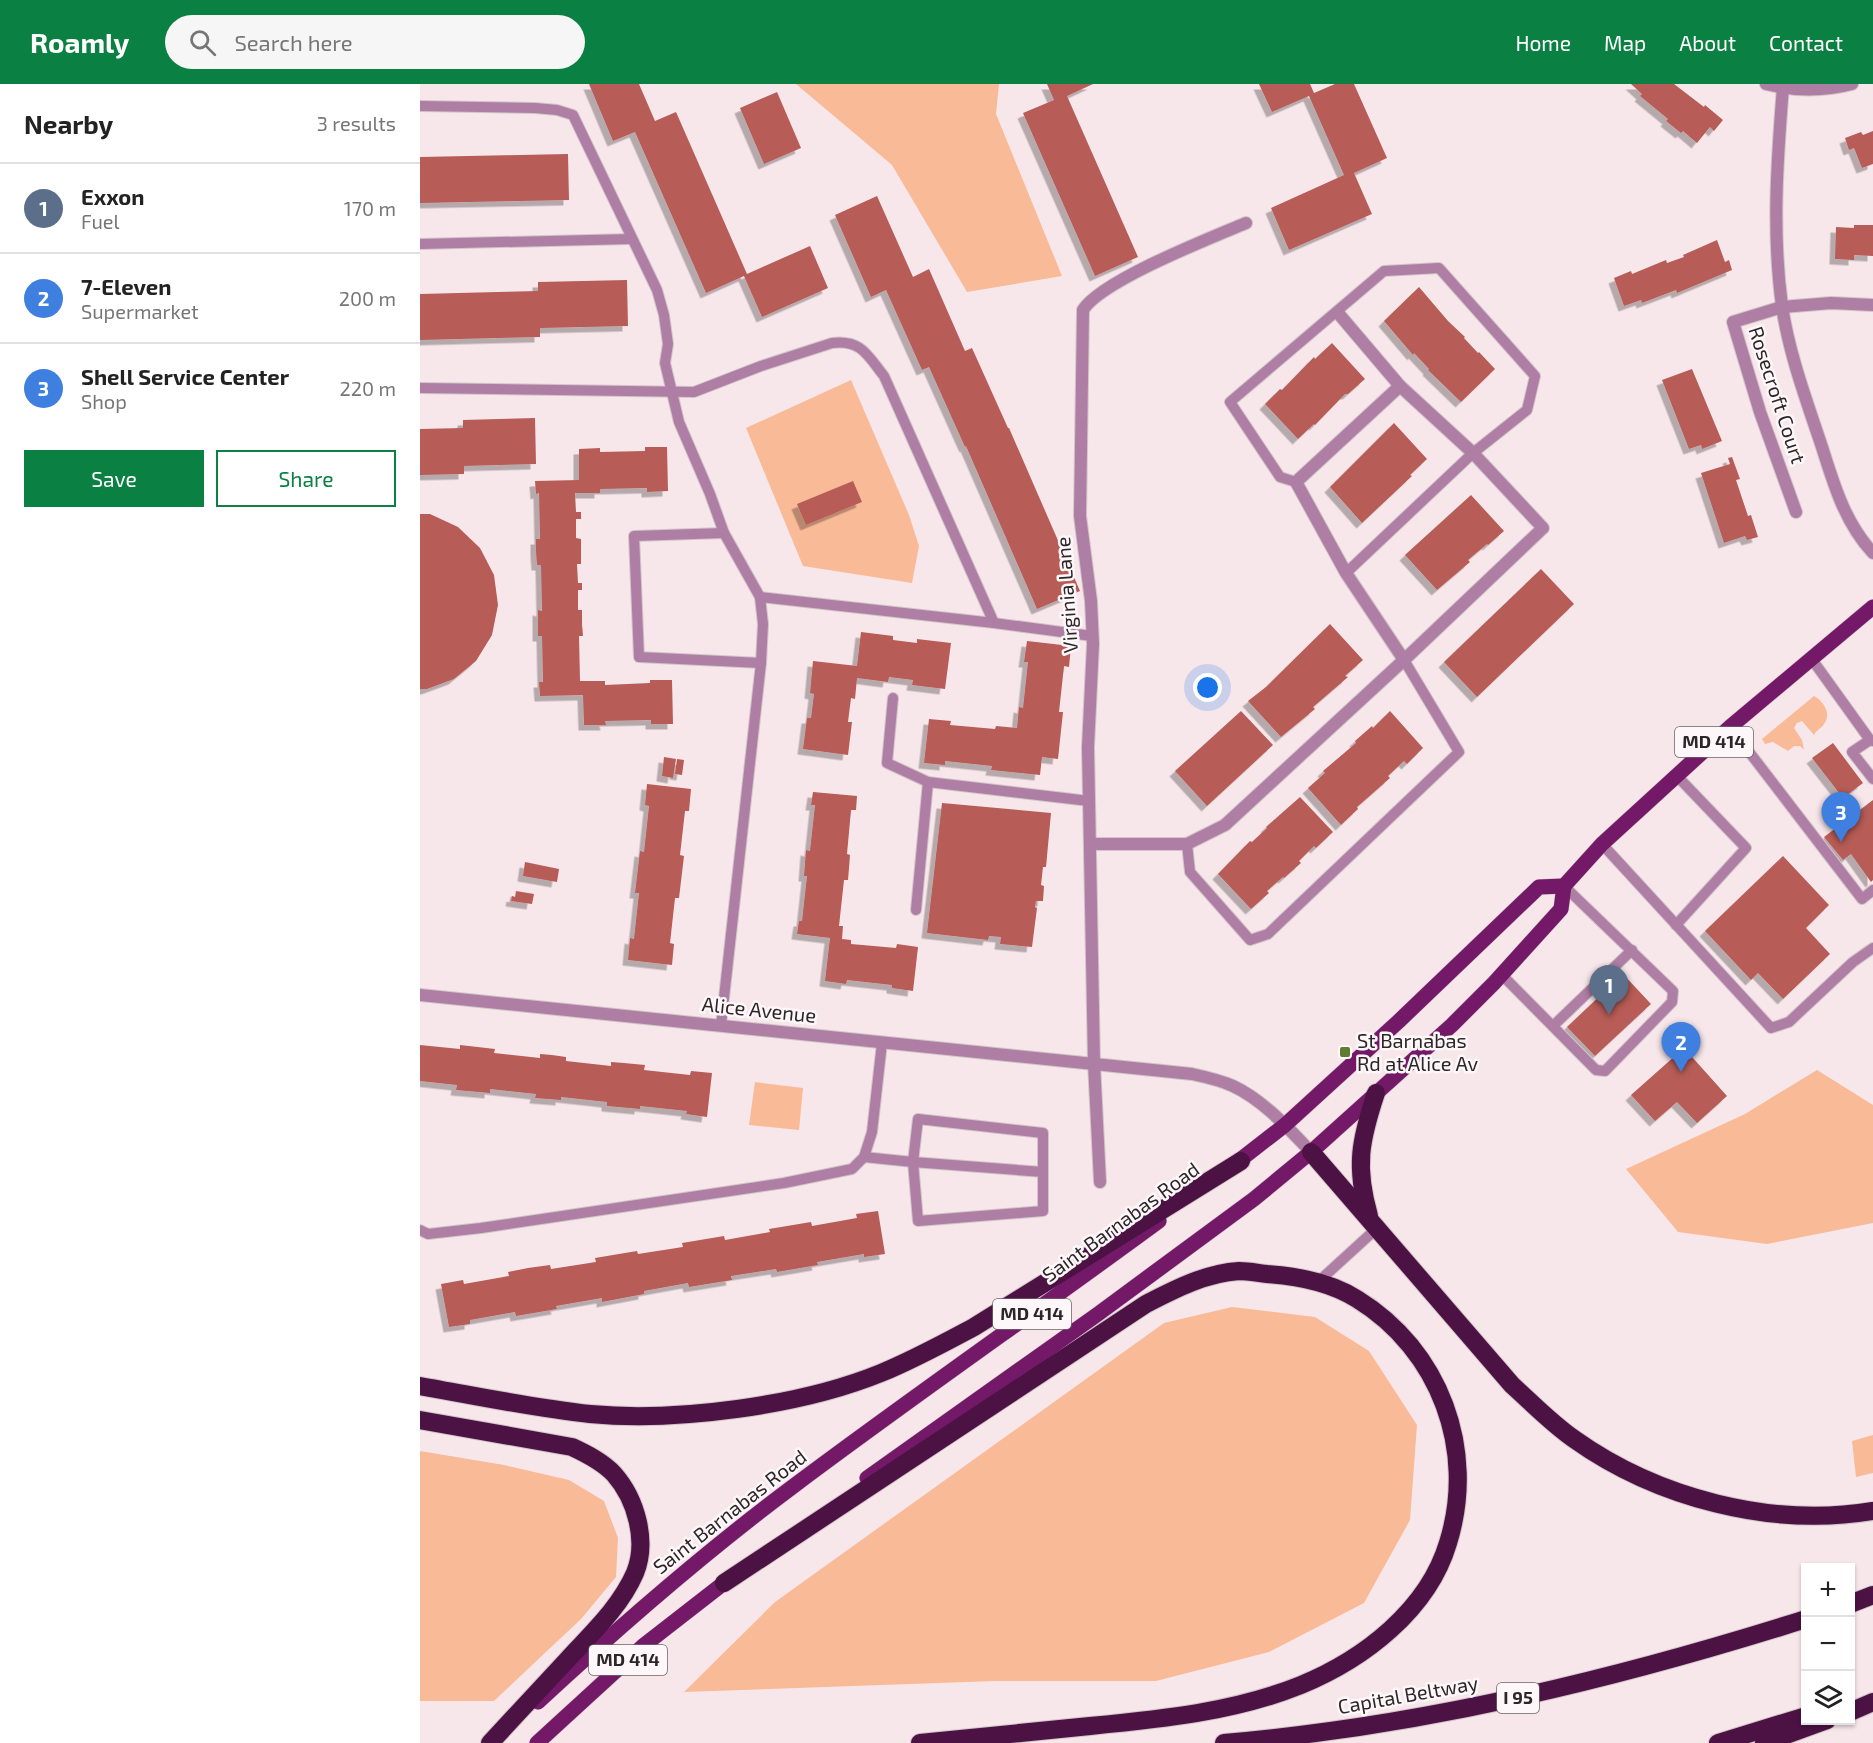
<!DOCTYPE html>
<meta charset="utf-8">
<style>
body{margin:0;font-family:"Exo 2",sans-serif;background:#f6f6f6;color:#222}
.controls{position:absolute;right:18px;bottom:18px;display:grid;overflow:hidden;border-radius:0px;box-shadow:0 2px 4px #0004}
.controls button{width:54px;height:54px;display:grid;place-items:center;padding:0;border:0;border-bottom:2px solid #e0e0e0;background:#fff;color:#222;font:30px sans-serif}
.you{position:absolute;left:788px;top:604px;width:21px;height:21px;margin:-15px;border:4px solid #fff;border-radius:50%;background:#1a73e8;box-shadow:0 0 0 9px #1a73e833}
.badge{display:grid;place-items:center;width:39px;height:39px;border-radius:50%;background:#0b8043;color:#fff;font-size:20px;font-weight:700}
.pin{position:absolute;translate:-50% -50px;filter:drop-shadow(0 2px 3px #0008)}
.pin::after{content:'';position:absolute;top:32px;width:21px;height:18px;background:inherit;clip-path:polygon(0 0,100% 0,50% 100%)}
.list{margin:0;padding:0;list-style:none}
h2{display:flex;justify-content:space-between;align-items:center;height:78px;margin:0;padding:0 24px;font-size:26px}
h2 small{font-size:20px;font-weight:400;color:#767676}
.list li{display:grid;grid-template-columns:39px 1fr auto;gap:18px;align-items:center;box-sizing:border-box;height:90px;padding:0 24px;border-top:2px solid #e0e0e0}
.list b{display:block;font-size:22px;white-space:nowrap}
.list p{margin:0;font-size:20px;white-space:nowrap;color:#767676}
.list em{font-size:20px;font-style:normal;color:#767676}
.actions{display:flex;gap:12px;padding:18px 24px}
.actions a{flex:1;padding:14px 0;border:2px solid #0b8043;border-radius:0px;text-align:center;font-size:21px;color:#0b8043}
.actions .main{background:#0b8043;color:#fff}
.icon{flex:none;width:33px;height:33px;fill:none;stroke:currentColor;stroke-width:2;stroke-linecap:round;stroke-linejoin:round}
.map{position:relative;flex:none;width:1453px;height:1659px;overflow:hidden}
header{display:flex;align-items:center;gap:36px;box-sizing:border-box;height:84px;padding:0 30px;background:#0b8043;color:#fff}
header strong{font-size:28px}
nav{display:flex;gap:33px;margin-inline-start:auto;font-size:21px}
.search{width:420px;height:54px;background:#f6f6f6;display:flex;align-items:center;gap:15px;box-sizing:border-box;padding:0 21px;border-radius:33px;color:#767676;font-size:22px}
main{display:flex}
aside{flex:1;background:#fff}
.map>svg:first-child{display:block}
.green{fill:#f9ba97}
.building{fill:#b75c57;filter:url(#shadow)}
.lines{fill:none;stroke-linecap:round;stroke-linejoin:round}
.service-casing{stroke:#d2c4c8;stroke-width:12}
.minor-casing{stroke:#d2c4c8;stroke-width:14}
.primary-casing{stroke:#d2c4c8;stroke-width:16}
.motorway-casing{stroke:#d2c4c8;stroke-width:20}
.service{stroke:#ae7ea4;stroke-width:10}
.minor{stroke:#ae7ea4;stroke-width:12}
.primary{stroke:#731967;stroke-width:15}
.motorway{stroke:#4b1243;stroke-width:18}
.poi-dot{fill:#5f7c31;stroke:#fdf7f9;stroke-width:2}
.labels{text-anchor:middle;stroke-width:5;stroke-linejoin:round;paint-order:stroke}
.shield{fill:#fdf7f9;stroke:#6b6567;stroke-width:1.5}
.shield-label{font-size:18px;font-weight:bold;fill:#2c2628}
.street-label{font-size:20px;fill:#2c2628;stroke:#fdf7f9}
.poi-label{font-size:20px;fill:#2c2628;stroke:#fdf7f9;text-anchor:start}
</style>
<header>
<strong>Roamly</strong>
<div class="search"><svg class="icon" aria-label="search" viewBox="0 0 24 24"><circle cx="10" cy="10" r="6"/><path d="M15 15l6 6"/></svg>Search here</div>
<nav><a>Home</a><a>Map</a><a>About</a><a>Contact</a></nav>
</header>
<main>
<aside>
<h2>Nearby<small>3 results</small></h2>
<ul class="list">
<li><span class="badge" style="background:#5c6f8a">1</span><div><b>Exxon</b><p>Fuel</p></div><em>170 m</em></li>
<li><span class="badge" style="background:#3f7fe0">2</span><div><b>7-Eleven</b><p>Supermarket</p></div><em>200 m</em></li>
<li><span class="badge" style="background:#3f7fe0">3</span><div><b>Shell Service Center</b><p>Shop</p></div><em>220 m</em></li>
</ul>
<div class="actions"><a class="main">Save</a><a>Share</a></div>
</aside>
<div class="map">
<svg width="1453" height="1659" viewBox="0 0 1453 1659">
<defs>
<filter id="shadow"><feDropShadow dx="-5.5" dy="5.5" stdDeviation="0" flood-color="#0004"/></filter>
</defs>
<rect width="100%" height="100%" fill="#f7e7eb"/>
<g class="green">
<polygon points="376,0 579,0 576,30 642,192 547,208 472,81"/>
<polygon points="431,296 489,431 499,462 492,499 383,482 326,344"/>
<path d="M 1394,612 C 1403,617 1412,629 1404,640 C 1401,645 1397,645 1394,651 L 1382,637 L 1377,639 L 1374,644 L 1382,656 L 1384,666 L 1380,662 L 1374,662 L 1368,667 L 1353,658 L 1345,660 L 1342,655 Z"/>
<polygon points="1397,986 1453,1021 1453,1139 1347,1160 1258,1148 1206,1085 1325,1030"/>
<polygon points="335,998 383,1004 379,1046 329,1041"/>
<polygon points="812,1223 895,1233 949,1267 997,1341 990,1436 944,1519 849,1568 736,1597 575,1597 264,1608 355,1518 744,1239"/>
<polygon points="1453,1351 1453,1389 1436,1393 1432,1357"/>
<polygon points="0,1367 84,1381 149,1396 184,1417 198,1454 196,1493 161,1535 74,1617 0,1617"/>
</g>
<g class="building">
<polygon points="169,0 219,0 235,37 256,28 327,190 390,162 408,204 342,233 324,192 286,209 215,48 193,57"/>
<polygon points="627,0 673,0 647,12 718,173 675,192 603,29 634,16"/>
<polygon points="839,0 890,0 894,9 915,0 934,0 967,74 934,89 952,130 869,166 851,124 924,91 889,12 852,28"/>
<polygon points="1211,0 1254,0 1284,23 1285,21 1303,36 1294,47 1290,43 1277,59 1263,47 1261,49 1246,37 1248,35 1220,12 1222,10"/>
<polygon points="357,8 381,64 344,80 320,24"/>
<polygon points="1453,47 1453,80 1442,84 1434,64 1429,66 1425,54 1441,48 1443,51"/>
<polygon points="148,70 149,116 0,119 0,73"/>
<polygon points="457,112 493,193 509,185 545,267 552,264 588,344 589,344 660,507 617,525 546,362 545,363 509,283 502,286 466,206 451,213 415,131"/>
<polygon points="1434,141 1453,141 1453,172 1434,171 1434,176 1415,175 1416,143 1434,144"/>
<polygon points="1297,156 1305,178 1309,176 1312,186 1257,209 1256,206 1222,219 1221,216 1204,222 1194,194 1211,187 1212,190 1246,176 1247,179 1264,173 1263,171"/>
<polygon points="207,196 208,242 120,244 120,253 0,256 0,210 118,207 118,198"/>
<polygon points="999,203 1028,237 1045,253 1044,254 1058,269 1059,268 1075,285 1041,318 1008,286 1009,285 994,269 993,271 964,237"/>
<polygon points="912,259 945,295 928,310 925,310 895,341 894,340 878,355 845,320 860,305 862,306 894,273 895,275"/>
<polygon points="1272,285 1302,357 1282,365 1281,361 1269,365 1242,296"/>
<polygon points="115,334 116,380 44,382 44,390 0,391 0,345 43,344 43,336"/>
<polygon points="974,339 1007,375 990,391 992,392 942,439 910,403"/>
<polygon points="225,363 247,363 248,407 227,408 227,404 180,405 180,409 155,409 156,428 161,428 161,435 156,435 156,454 161,455 161,480 157,480 158,499 162,499 162,506 158,506 158,526 162,526 162,540 163,552 159,552 160,597 185,597 185,601 230,599 230,596 252,596 253,640 231,640 231,636 185,637 186,641 164,641 163,611 120,612 119,598 123,598 122,552 118,552 118,526 122,527 121,481 117,481 116,468 116,455 120,455 119,409 116,410 115,397 159,396 159,365 180,364 180,368 225,367"/>
<polygon points="1312,373 1320,395 1316,396 1328,432 1331,431 1338,453 1327,456 1325,452 1304,459 1281,389 1310,380 1308,374"/>
<polygon points="433,397 442,418 386,441 377,420"/>
<polygon points="1051,411 1084,447 1068,461 1067,460 1048,476 1050,478 1017,506 985,471"/>
<polygon points="0,430 10,430 38,443 60,464 74,491 78,521 72,551 56,577 34,595 7,605 0,605"/>
<polygon points="1121,485 1154,520 1057,613 1024,578"/>
<polygon points="910,540 943,576 925,592 928,593 893,623 895,625 861,653 828,617 846,603"/>
<polygon points="441,548 473,552 473,556 497,559 497,555 531,559 525,605 492,601 493,596 469,593 468,598 437,594 435,615 431,614 428,638 432,638 428,671 383,665 387,634 391,634 394,610 390,609 393,577 437,582"/>
<polygon points="607,557 651,562 649,583 644,582 639,628 643,628 638,675 622,673 620,691 571,686 572,682 525,677 525,681 504,679 509,635 531,637 530,641 575,645 576,642 597,644 599,623 603,624 608,578 604,578"/>
<polygon points="821,627 853,661 787,722 755,687"/>
<polygon points="970,627 1003,664 987,680 984,677 968,692 970,694 937,723 938,725 921,741 888,704 905,689 903,687 936,659 935,657 952,642 953,644"/>
<polygon points="1413,659 1443,699 1423,714 1392,674"/>
<polygon points="244,673 256,675 253,694 242,692"/>
<polygon points="257,675 264,676 262,691 255,690"/>
<polygon points="227,700 271,705 269,727 265,727 260,771 264,772 259,814 255,814 250,859 254,860 252,881 208,876 210,854 214,855 219,809 215,809 220,767 224,768 229,722 225,721"/>
<polygon points="393,708 437,712 436,726 431,726 427,770 430,771 429,784 428,796 424,796 419,842 423,842 422,855 431,856 431,860 476,864 477,860 498,863 493,907 472,904 472,901 427,896 426,900 405,897 410,854 377,850 379,837 382,837 387,792 384,792 386,766 390,767 395,721 391,721"/>
<polygon points="880,713 913,748 896,764 894,762 879,777 881,779 864,794 863,793 856,799 847,807 849,809 831,825 798,790 830,757 832,758 847,744 846,743"/>
<polygon points="1453,716 1453,796 1451,798 1431,770 1423,776 1404,753"/>
<polygon points="522,719 631,729 626,783 623,783 621,801 624,802 623,817 616,817 615,823 617,824 612,863 580,860 581,853 569,852 568,856 507,849"/>
<polygon points="1363,772 1409,821 1386,844 1410,870 1363,915 1338,889 1331,896 1285,847"/>
<polygon points="105,778 139,785 137,798 103,792"/>
<polygon points="96,807 114,810 112,820 91,817 92,812 95,813"/>
<polygon points="1203,890 1231,920 1175,972 1147,943"/>
<polygon points="0,961 40,965 40,961 75,965 74,969 120,974 120,970 132,971 146,973 146,977 191,982 191,978 204,979 225,981 224,986 270,991 271,987 292,989 287,1033 266,1030 267,1027 220,1022 220,1025 187,1022 187,1018 141,1013 141,1016 115,1014 116,1010 70,1005 70,1009 36,1006 37,1001 0,997"/>
<polygon points="1264,964 1307,1012 1277,1039 1257,1018 1235,1037 1211,1011"/>
<polygon points="458,1127 465,1170 444,1173 444,1170 397,1178 398,1181 357,1188 356,1185 311,1192 312,1196 269,1203 268,1199 224,1207 224,1210 182,1218 182,1214 136,1222 137,1225 96,1232 95,1228 50,1236 50,1240 29,1243 21,1200 43,1196 44,1200 89,1192 88,1188 108,1184 130,1181 131,1185 176,1178 175,1174 217,1167 218,1170 263,1163 262,1159 304,1152 305,1156 350,1148 349,1145 391,1138 392,1142 437,1134 436,1130"/>
</g>
<g class="lines">
<defs>
<g id="service">
<polyline points="0,22 115,24 137,26 153,31 237,206 244,231 248,260 245,279 259,338 290,410 304,449 340,513 343,540 341,579 301,941"/>
<polyline points="0,160 211,155"/>
<path d="M 0,304 L 274,308 L 341,282 L 412,259 C 441,255 448,272 464,292 L 574,539 L 672,552"/>
<polyline points="876,398 860,393 810,318 964,187 1019,184 1115,292 1107,326 1053,369 926,489"/>
<polyline points="304,449 214,452 219,573 341,579"/>
<polyline points="340,513 574,539"/>
<polyline points="1391,574 1450,656 1453,657"/>
<polyline points="473,614 467,679 508,698 669,717"/>
<polyline points="1310,643 1442,815 1453,806"/>
<polyline points="1450,656 1432,668 1453,695"/>
<polyline points="767,760 770,788 830,856 848,850 1039,668 984,576"/>
<polyline points="1182,760 1351,944 1369,938 1433,878 1453,864"/>
<polyline points="496,826 508,698"/>
<polyline points="1256,841 1326,764 1257,692"/>
<polyline points="1082,891 1176,986 1185,987 1252,918 1253,907 1144,802"/>
<polyline points="1133,942 1212,866"/>
<polyline points="444,1073 493,1078 498,1035 623,1049 623,1127 498,1137 493,1078 623,1088"/>
<polyline points="0,1146 8,1150 61,1144 364,1099 432,1085 444,1073 452,1048 462,959"/>
<polyline points="898,1198 956,1145"/>
</g>
<g id="minor">
<path d="M 1346,0 C 1374,7 1405,7 1432,0"/>
<path d="M 1363,3 C 1357,77 1352,149 1362,222 C 1369,270 1387,318 1402,363 C 1414,401 1425,439 1453,469"/>
<polyline points="980,302 876,398 926,489 984,576"/>
<polyline points="1376,428 1340,328 1313,238 1362,223 1411,219 1453,221"/>
<polyline points="670,760 767,760 805,741 984,576 1123,444 1053,369 980,302 918,229"/>
<path d="M 0,911 L 772,990 C 786,993 800,996 813,1002 C 843,1016 868,1044 891,1068"/>
<path d="M 680,1098 L 674,979 L 668,663 L 673,560 L 671,517 L 660,432 L 663,226 C 681,197 790,154 826,139"/>
</g>
<g id="primary">
<polyline points="811,1083 865,1041 979,937 1119,803 1144,802"/>
<polyline points="447,1394 678,1230 834,1115 891,1068 1032,941 1074,899 1141,825 1144,802 1182,760 1310,643 1453,523"/>
<path d="M 118,1618 C 200,1542 285,1468 375,1401 C 495,1311 618,1226 739,1137"/>
<polyline points="117,1659 223,1562 313,1492"/>
</g>
<g id="motorway">
<path d="M 891,1068 L 1092,1301 C 1112,1319 1131,1339 1154,1355 C 1237,1414 1351,1444 1453,1427"/>
<path d="M 949,1132 C 935,1083 940,1057 956,1009"/>
<path d="M 0,1302 C 57,1312 113,1324 170,1330 C 257,1338 380,1322 461,1289 C 493,1276 524,1259 554,1243 L 821,1077"/>
<path d="M 0,1336 L 152,1363 C 167,1370 183,1378 194,1390 C 216,1415 228,1457 215,1489 C 200,1523 173,1548 148,1575 C 122,1603 96,1631 70,1659"/>
<path d="M 304,1499 L 726,1220 C 755,1205 786,1189 819,1187 C 828,1187 838,1189 847,1190 C 877,1192 910,1198 937,1215 C 1020,1266 1057,1366 1028,1459 C 1008,1526 944,1575 881,1601 C 814,1628 742,1635 670,1642 C 614,1648 557,1653 500,1659"/>
<polyline points="1430,1520 1453,1511"/>
<polyline points="1430,1628 1453,1618"/>
<path d="M 804,1659 C 1003,1642 1196,1595 1386,1535"/>
<polyline points="1298,1659 1386,1632"/>
<polyline points="1344,1659 1407,1636"/>
</g>
</defs>
<use href="#service" class="service-casing"/>
<use href="#minor" class="minor-casing"/>
<use href="#primary" class="primary-casing"/>
<use href="#motorway" class="motorway-casing"/>
<use href="#service" class="service"/>
<use href="#minor" class="minor"/>
<use href="#primary" class="primary"/>
<use href="#motorway" class="motorway"/>
</g>
<rect class="poi-dot" x="919" y="962" width="12" height="12" rx="3"/>
<g class="labels">
<g class="shield">
<rect x="1255" y="643" width="78" height="30" rx="4.5"/>
<rect x="573" y="1215" width="78" height="30" rx="4.5"/>
<rect x="169" y="1561" width="78" height="30" rx="4.5"/>
<rect x="1077" y="1599" width="42" height="30" rx="4.5"/>
</g>
<g class="shield-label">
<text x="1294" y="664">MD 414</text>
<text x="612" y="1236">MD 414</text>
<text x="208" y="1582">MD 414</text>
<text x="1098" y="1620">I 95</text>
</g>
<g class="street-label">
<text transform="translate(1357 311) rotate(72)" y="7">Rosecroft Court</text>
<text transform="translate(647 511) rotate(-94)" y="7">Virginia Lane</text>
<text transform="translate(339 926) rotate(6)" y="7">Alice Avenue</text>
<text transform="translate(701 1138) rotate(-36)" y="7">Saint Barnabas Road</text>
<text transform="translate(310 1428) rotate(-38)" y="7">Saint Barnabas Road</text>
<text transform="translate(988 1611) rotate(-10)" y="7">Capital Beltway</text>
</g>
<g class="poi-label">
<text x="937" y="964">St Barnabas<tspan x="937" dy="23">Rd at Alice Av</tspan></text>
</g>
</g>
</svg>
<div class="controls">
<button>+</button>
<button>−</button>
<button><svg class="icon" aria-label="layers" viewBox="0 0 24 24"><path d="M12 4l9 5-9 5-9-5zM3 14l9 5 9-5"/></svg></button>
</div>
<div class="you"></div>
<div class="pin badge" style="left:1189px;top:931px;background:#5c6f8a">1</div>
<div class="pin badge" style="left:1261px;top:988px;background:#3f7fe0">2</div>
<div class="pin badge" style="left:1421px;top:758px;background:#3f7fe0">3</div>
</div>
</main>
